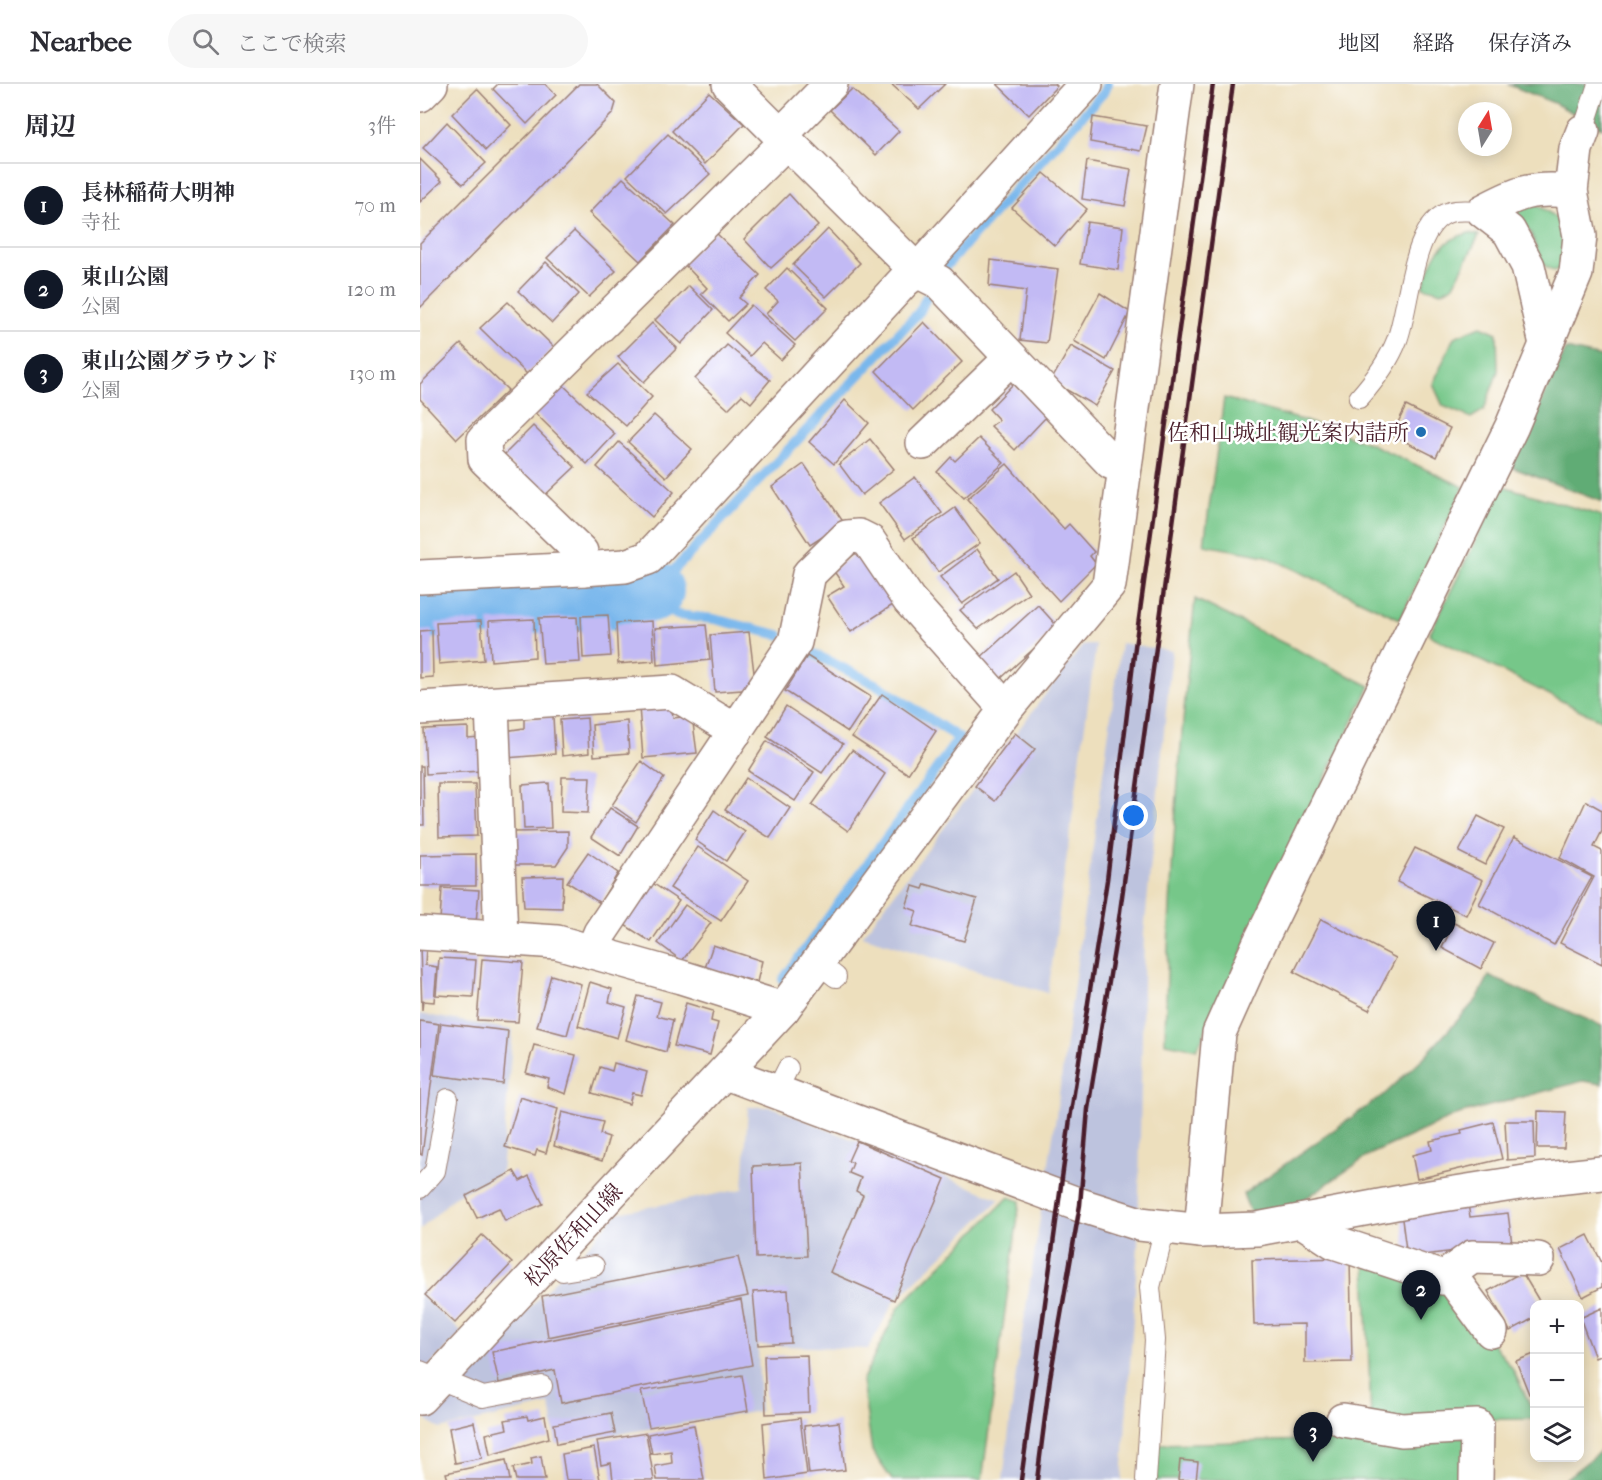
<!DOCTYPE html>
<html lang="ja">
<meta charset="utf-8">
<style>
body{margin:0;font-family:"IM FELL French Canon","Noto Serif JP",serif;background:#f7f7f7;color:#2b2b33}
.controls{position:absolute;right:18px;bottom:18px;display:grid;overflow:hidden;border-radius:12px;box-shadow:0 3px 15px #0003}
.controls button{width:54px;height:54px;display:grid;place-items:center;padding:0;border:0;border-bottom:2px solid #e1e1e2;background:#fff;color:#2b2b33;font:30px sans-serif}
.compass{position:absolute;left:1038px;top:18px;width:54px;height:54px;border-radius:50%;background:#fff;box-shadow:0 3px 15px #0003;rotate:11deg}
.you{position:absolute;left:714px;top:732px;width:21px;height:21px;margin:-15px;border:4px solid #fff;border-radius:50%;background:#1a73e8;box-shadow:0 0 0 9px #1a73e833}
.badge{display:grid;place-items:center;width:39px;height:39px;border-radius:50%;background:#111827;color:#fff;font-size:20px;font-weight:700}
.pin{position:absolute;translate:-50% -50px;filter:drop-shadow(0 2px 3px #0008)}
.pin::after{content:'';position:absolute;top:32px;width:21px;height:18px;background:inherit;clip-path:polygon(0 0,100% 0,50% 100%)}
.list{margin:0;padding:0;list-style:none}
h2{display:flex;justify-content:space-between;align-items:center;height:78px;margin:0;padding:0 24px;font-size:26px}
h2 small{font-size:20px;font-weight:400;color:#7c7c81}
.list li{display:grid;grid-template-columns:39px 1fr auto;gap:18px;align-items:center;box-sizing:border-box;height:84px;padding:0 24px;border-top:2px solid #e1e1e2}
.list b{display:block;font-size:22px;white-space:nowrap}
.list p{margin:0;font-size:20px;white-space:nowrap;color:#7c7c81}
.list em{font-size:20px;font-style:normal;color:#7c7c81}
.icon{flex:none;width:33px;height:33px;fill:none;stroke:currentColor;stroke-width:2;stroke-linecap:round;stroke-linejoin:round}
.map{position:relative;flex:none;width:1182px;height:1396px;overflow:hidden}
header{display:flex;align-items:center;gap:36px;box-sizing:border-box;height:84px;padding:0 30px;background:#fff;border-bottom:2px solid #e1e1e2}
header strong{font-size:28px}
nav{display:flex;gap:33px;margin-inline-start:auto;font-size:21px}
.search{width:420px;height:54px;background:#f7f7f7;display:flex;align-items:center;gap:15px;box-sizing:border-box;padding:0 21px;border-radius:33px;color:#7c7c81;font-size:22px}
main{display:flex}
aside{flex:1;background:#fff}
.map>svg:first-child{display:block}
.industrial{fill:#bdc3de}
.green{fill:#76c789;stroke:#60735a;stroke-width:1.5}
.forest{fill:#60ac75;stroke:#556650;stroke-width:1.5}
.lines{fill:none;stroke-linecap:round;stroke-linejoin:round}
.stream{stroke:#79b7ec;stroke-width:10}
.river{stroke:#79b7ec;stroke-width:60}
.building{fill:#c2baf4}
.service-casing{stroke:#9c7f74;stroke-width:22}
.minor-casing{stroke:#9c7f74;stroke-width:36}
.service{stroke:#fff;stroke-width:20}
.minor{stroke:#fff;stroke-width:33}
.rail{stroke:#4a1f2b;stroke-width:4.5}
.poi-dot{fill:#1f6fb2;stroke:#fff;stroke-width:2}
.labels{text-anchor:middle;stroke-width:5;stroke-linejoin:round;paint-order:stroke}
.poi-label{font-size:22px;fill:#4a1f2b;stroke:#fff;text-anchor:end}
.street-label{font-size:22px;fill:#4a1f2b;stroke:#fff}
</style>
<header>
<strong>Nearbee</strong>
<div class="search"><svg class="icon" aria-label="search" viewBox="0 0 24 24"><circle cx="10" cy="10" r="6"/><path d="M15 15l6 6"/></svg>ここで検索</div>
<nav><a>地図</a><a>経路</a><a>保存済み</a></nav>
</header>
<main>
<aside>
<h2>周辺<small>3件</small></h2>
<ul class="list">
<li><span class="badge">1</span><div><b>長林稲荷大明神</b><p>寺社</p></div><em>70 m</em></li>
<li><span class="badge">2</span><div><b>東山公園</b><p>公園</p></div><em>120 m</em></li>
<li><span class="badge">3</span><div><b>東山公園グラウンド</b><p>公園</p></div><em>130 m</em></li>
</ul>
</aside>
<div class="map">
<svg width="1182" height="1396" viewBox="0 0 1182 1396">
<rect width="100%" height="100%" fill="#fff"/>
<filter id="ink" filterUnits="userSpaceOnUse"><feTurbulence type="fractalNoise" baseFrequency=".0167" numOctaves="2"/><feDisplacementMap in="SourceGraphic" scale="12" xChannelSelector="R" yChannelSelector="G"/><feConvolveMatrix kernelMatrix="1 2 1 2 8 2 1 2 1" color-interpolation-filters="sRGB"/></filter>
<filter id="wash" filterUnits="userSpaceOnUse"><feTurbulence type="fractalNoise" baseFrequency=".008" numOctaves="4" result="noise"/><feDisplacementMap in="SourceGraphic" scale="24" xChannelSelector="R" yChannelSelector="G"/><feGaussianBlur stdDeviation="1.35" result="paint"/><feColorMatrix in="noise" values="0 0 0 0 0 0 0 0 0 0 0 0 0 0 0 0 0 1.4 0 .05"/><feComposite in="paint" operator="in"/></filter>
<g filter="url(#wash)">
<rect width="100%" height="100%" fill="#eddfbd"/>
<g class="industrial">
<polygon points="701,559 752,567 724,849 718,1162 702,1396 583,1396 597,1281 635,1039"/>
<polygon points="663,561 676,561 628,909 442,852"/>
<polygon points="0,930 93,946 81,1089 35,1112 0,1146"/>
<polygon points="328,1023 352,1023 580,1115 474,1218 448,1265 338,1261 340,1327 136,1360 130,1320 20,1345 6,1335 198,1129 323,1105"/>
<polygon points="0,1199 4,1214 42,1249 0,1291"/>
</g>
<g class="green">
<path d="M 1114,120 C 1147,135 1149,151 1142,184 L 1134,187 L 1122,180 L 1111,149 L 1098,136 L 1096,126 Z"/>
<path d="M 1049,149 L 1059,151 L 1034,201 L 1022,208 L 1003,203 C 1013,174 1017,157 1049,149 Z"/>
<polygon points="1061,242 1077,249 1078,287 1064,326 1051,334 1023,322 1013,300 1034,253"/>
<polygon points="804,314 882,336 949,359 1044,403 980,535 846,472 784,461"/>
<polygon points="1083,402 1182,432 1182,637 1009,551"/>
<path d="M 775,515 L 950,602 L 857,792 L 777,965 L 745,959 C 748,810 759,663 775,515 Z"/>
<polygon points="589,1113 600,1117 562,1396 472,1396 452,1367 442,1297 479,1223"/>
<polygon points="945,1177 1031,1205 1092,1284 1114,1329 1114,1335 951,1336"/>
<polygon points="1052,1352 1050,1396 734,1396 737,1360"/>
</g>
<g class="forest">
<polygon points="1087,0 1182,0 1182,44 1134,19"/>
<polygon points="1146,265 1182,273 1182,418 1091,383"/>
<polygon points="1069,892 1182,942 1182,1000 1163,997 1039,1030 951,1070 873,1123 830,1128 823,1110 966,1009 1005,972 1057,915"/>
<polygon points="1182,1366 1182,1396 1144,1396"/>
</g>
<g class="lines">
<g class="stream">
<polyline points="526,182 683,9 687,0"/>
<polyline points="359,551 294,535 257,531 242,522 234,507 500,227 506,214"/>
<polyline points="363,896 539,654 459,602 386,566"/>
</g>
<polyline class="river" points="0,525 201,515 234,507"/>
</g>
<g id="blocks">
<g class="building">
<polygon points="78,0 125,0 136,11 107,40 73,5"/>
<polygon points="159,0 177,0 196,19 193,29 0,224 0,159"/>
<polygon points="471,0 525,0 499,25"/>
<polygon points="577,0 635,0 637,2 609,31"/>
<polygon points="57,5 91,41 66,66 32,30"/>
<polygon points="432,5 479,47 456,71 410,26"/>
<polygon points="289,8 324,40 285,80 252,47"/>
<polygon points="673,33 727,42 721,67 670,58"/>
<polygon points="27,38 66,79 43,100 3,64"/>
<polygon points="248,50 290,90 247,130 207,92"/>
<polygon points="0,75 22,97 0,118"/>
<polygon points="667,77 711,85 705,122 662,115"/>
<polygon points="624,89 667,125 635,162 592,124"/>
<polygon points="203,94 255,141 220,177 169,129"/>
<polygon points="369,110 398,142 351,184 324,155"/>
<polygon points="667,138 703,143 698,186 660,180"/>
<polygon points="408,145 440,179 406,213 373,181"/>
<polygon points="154,147 196,187 169,213 127,174"/>
<polygon points="294,147 340,191 319,214 326,220 308,237 281,210 287,204 263,179"/>
<polygon points="571,176 638,185 627,259 600,256 606,207 569,202"/>
<polygon points="126,178 159,210 132,239 98,207"/>
<polygon points="367,184 408,224 375,257 346,230 358,217 346,206"/>
<polygon points="269,202 293,226 261,260 235,236"/>
<polygon points="680,209 710,228 686,276 654,257"/>
<polygon points="88,218 134,263 107,290 60,244"/>
<polygon points="331,221 375,261 361,276 342,259 330,272 305,249"/>
<polygon points="504,238 542,278 493,326 456,287"/>
<polygon points="232,239 257,264 224,298 198,273"/>
<polygon points="41,260 88,306 37,355 0,315 0,300"/>
<polygon points="307,261 350,296 331,319 322,311 308,325 275,295"/>
<polygon points="651,262 695,287 675,322 631,297"/>
<polygon points="198,280 232,313 206,342 167,308"/>
<polygon points="142,300 195,350 167,380 114,328"/>
<polygon points="593,300 626,333 595,366 571,342 579,336 569,325"/>
<polygon points="425,316 449,339 414,380 389,358"/>
<polygon points="986,322 1030,344 1016,373 972,351"/>
<polygon points="234,331 272,365 246,393 208,358"/>
<polygon points="113,342 155,383 122,414 83,372"/>
<polygon points="559,354 584,379 544,414 517,388 531,373 535,377"/>
<polygon points="450,355 474,385 442,411 419,380"/>
<polygon points="199,358 254,408 232,433 177,383"/>
<polygon points="384,380 424,439 390,461 352,403"/>
<polygon points="587,380 644,445 649,440 674,468 670,472 676,480 639,517 547,415"/>
<polygon points="495,393 522,429 485,455 459,419"/>
<polygon points="535,424 560,459 518,488 493,454"/>
<polygon points="557,465 578,494 542,520 520,493"/>
<polygon points="439,467 476,519 431,548 407,512 424,502 413,486"/>
<polygon points="594,487 609,509 558,545 540,526"/>
<polygon points="618,521 638,543 578,597 559,575"/>
<polygon points="188,531 191,572 163,574 161,532"/>
<polygon points="157,533 160,578 123,580 119,534"/>
<polygon points="114,535 115,573 71,577 69,537"/>
<polygon points="61,537 64,576 19,580 16,539"/>
<polygon points="232,537 234,577 198,580 196,539"/>
<polygon points="286,541 290,576 237,581 235,544"/>
<polygon points="12,546 13,593 0,594 0,547"/>
<polygon points="329,548 336,605 295,608 290,551"/>
<polygon points="387,572 451,613 428,648 365,607"/>
<polygon points="462,610 516,647 488,690 432,653"/>
<polygon points="251,619 253,634 272,632 277,669 223,674 219,623"/>
<polygon points="366,622 423,660 402,689 347,653"/>
<polygon points="133,632 135,670 86,674 85,647 104,644 104,635"/>
<polygon points="167,634 169,669 142,672 140,636"/>
<polygon points="207,637 209,669 174,672 172,641"/>
<polygon points="48,643 48,654 60,653 62,687 6,690 4,645"/>
<polygon points="595,649 615,665 575,717 555,702"/>
<polygon points="347,657 394,688 375,717 328,687"/>
<polygon points="432,666 465,690 428,747 392,721"/>
<polygon points="221,677 244,694 216,738 192,721"/>
<polygon points="0,682 3,682 4,741 0,741"/>
<polygon points="142,693 170,693 168,729 141,728"/>
<polygon points="326,694 370,724 350,754 305,726"/>
<polygon points="129,699 131,744 104,745 102,701"/>
<polygon points="18,700 55,700 57,752 19,753"/>
<polygon points="1166,717 1182,726 1182,747 1174,763 1182,767 1182,880 1140,859 1174,793 1140,774"/>
<polygon points="190,724 218,742 200,772 171,753"/>
<polygon points="294,726 325,748 306,777 275,756"/>
<polygon points="1058,732 1084,745 1065,781 1039,768"/>
<polygon points="148,747 148,763 136,781 94,781 92,748"/>
<polygon points="1094,753 1172,793 1134,861 1059,820"/>
<polygon points="278,763 328,797 301,837 250,804"/>
<polygon points="995,764 1063,796 1046,831 977,798"/>
<polygon points="168,768 198,789 180,819 147,798"/>
<polygon points="56,770 56,802 0,802 0,771"/>
<polygon points="143,792 142,824 104,823 102,793"/>
<polygon points="228,796 259,817 231,858 200,838"/>
<polygon points="505,800 557,815 544,857 492,842 497,827 486,823 493,802 503,805"/>
<polygon points="22,804 59,806 56,839 20,837"/>
<polygon points="265,821 291,839 262,877 238,859"/>
<polygon points="901,835 976,874 949,926 874,888"/>
<polygon points="1034,839 1074,859 1061,885 1022,864"/>
<polygon points="293,861 342,877 337,898 285,884"/>
<polygon points="0,862 6,862 5,881 17,883 14,918 3,917 2,926"/>
<polygon points="19,874 56,876 53,913 16,911"/>
<polygon points="62,875 103,878 98,938 57,936"/>
<polygon points="131,891 161,900 147,951 117,943"/>
<polygon points="170,898 192,905 189,918 206,923 197,954 158,942"/>
<polygon points="218,912 241,918 237,932 253,936 246,968 206,956"/>
<polygon points="266,919 293,927 291,937 298,939 290,971 254,962"/>
<polygon points="0,937 19,940 2,1071 0,1070"/>
<polygon points="21,939 88,947 83,1000 14,991"/>
<polygon points="114,961 156,971 146,1010 127,1003 129,995 106,989"/>
<polygon points="194,979 227,988 221,1011 212,1009 209,1020 172,1009 180,983 192,987"/>
<polygon points="100,1013 138,1025 126,1069 117,1066 115,1072 85,1063"/>
<polygon points="1118,1027 1146,1028 1144,1064 1117,1064"/>
<polygon points="142,1028 183,1038 180,1050 189,1053 182,1077 134,1062"/>
<polygon points="1085,1037 1114,1037 1115,1074 1087,1076"/>
<polygon points="1073,1038 1082,1075 997,1095 992,1071 1012,1066 1010,1057 1042,1050 1041,1046"/>
<polygon points="437,1057 525,1095 474,1216 410,1188 443,1111 436,1107 441,1094 429,1089 433,1079 428,1077"/>
<polygon points="382,1079 387,1172 336,1174 333,1082"/>
<polygon points="94,1087 100,1097 109,1092 123,1120 85,1137 79,1124 57,1134 46,1112"/>
<polygon points="1048,1119 1050,1133 1088,1129 1092,1160 987,1173 981,1128"/>
<polygon points="62,1151 92,1179 35,1239 5,1211"/>
<polygon points="1168,1151 1182,1179 1182,1203 1163,1213 1140,1165"/>
<polygon points="318,1173 328,1212 128,1253 122,1212"/>
<polygon points="930,1174 932,1278 885,1279 885,1240 834,1241 832,1176"/>
<polygon points="1102,1188 1121,1220 1114,1220 1114,1234 1090,1247 1068,1207"/>
<polygon points="368,1206 371,1259 338,1261 333,1208"/>
<polygon points="321,1216 332,1281 141,1319 135,1286 79,1299 72,1268"/>
<polygon points="1182,1224 1182,1271 1175,1274 1160,1234"/>
<polygon points="1114,1270 1114,1308 1109,1310 1096,1277"/>
<polygon points="387,1271 389,1328 346,1330 344,1272"/>
<polygon points="322,1291 328,1327 229,1343 221,1307"/>
<polygon points="191,1329 195,1349 137,1360 134,1340"/>
<polygon points="107,1332 108,1336 125,1332 129,1354 70,1371 66,1350 87,1345 85,1336"/>
<polygon points="380,1334 387,1390 347,1396 343,1339"/>
<polygon points="54,1338 62,1374 35,1379 29,1344"/>
<polygon points="419,1338 425,1386 389,1390 384,1342"/>
<polygon points="274,1341 284,1396 237,1396 235,1382 252,1379 251,1367 232,1370 228,1350"/>
<polygon points="226,1349 234,1396 193,1396 191,1379 181,1381 177,1357"/>
<polygon points="174,1364 180,1396 146,1396 142,1370"/>
<polygon points="121,1372 125,1396 96,1396 93,1384 112,1380 111,1374"/>
<polygon points="86,1376 90,1396 28,1396 26,1389"/>
<polygon points="760,1376 778,1378 776,1396 758,1396"/>
</g>
</g>
</g>
<g filter="url(#ink)">
<use href="#blocks" fill-opacity="0" stroke="#9c7f74" stroke-width="1.5"/>
<g class="lines">
<defs>
<g id="service">
<polyline points="1163,47 1178,0"/>
<path d="M 939,314 C 954,297 969,277 977,256 C 990,223 991,139 1030,128 C 1039,125 1053,127 1063,127"/>
<polyline points="398,879 416,893"/>
<polyline points="356,1008 368,984"/>
<polyline points="0,1104 15,1087 28,1015"/>
<polyline points="130,1176 143,1187 174,1182"/>
<polyline points="0,1287 63,1313 122,1302"/>
<polyline points="726,1396 735,1256 730,1203 745,1143"/>
</g>
<g id="minor">
<polyline points="309,0 497,187 519,198 692,379 705,382"/>
<polyline points="0,11 11,0"/>
<polyline points="361,51 411,0"/>
<path d="M 1126,260 L 1108,182 L 1089,147 L 1063,127 C 1099,109 1109,103 1151,107"/>
<polyline points="503,359 590,275"/>
<polyline points="163,485 161,468 65,375 64,356 367,57"/>
<polyline points="0,493 163,485 205,482 228,474 484,197 497,187 666,0"/>
<polyline points="72,621 81,854"/>
<polyline points="0,624 252,608 316,647"/>
<polyline points="0,849 137,858 261,893 363,925"/>
<polyline points="172,868 180,849 375,558 389,490 427,453 439,452 449,457 489,516 586,625"/>
<polyline points="306,989 660,1121 720,1140 781,1147 837,1145 997,1115 1118,1096 1182,1089"/>
<polyline points="882,1137 914,1158 1023,1194 1052,1173 1118,1175"/>
<polyline points="781,1147 799,949 839,860 1092,342 1156,189 1160,152 1151,107 1156,65 1163,47"/>
<polyline points="1029,1190 1071,1247"/>
<polyline points="0,1314 363,925 586,625 689,501 757,0"/>
<polyline points="923,1336 982,1346 1057,1342 1056,1396"/>
</g>
</defs>
<use href="#service" class="service-casing"/>
<use href="#minor" class="minor-casing"/>
<use href="#service" class="service"/>
<use href="#minor" class="minor"/>
<g class="rail">
<polyline points="601,1396 650,1035 687,796 715,563 793,0"/>
<polyline points="617,1396 630,1294 660,1121 668,1025 698,842 813,0"/>
</g>
</g>
</g>
<circle class="poi-dot" cx="1001" cy="348" r="6"/>
<g class="labels">
<g class="poi-label">
<text x="989" y="356">佐和山城址観光案内詰所</text>
</g>
<g class="street-label">
<text transform="translate(153 1151) rotate(-47)" y="8">松原佐和山線</text>
</g>
</g>
</svg>
<div class="controls">
<button>+</button>
<button>−</button>
<button><svg class="icon" aria-label="layers" viewBox="0 0 24 24"><path d="M12 4l9 5-9 5-9-5zM3 14l9 5 9-5"/></svg></button>
</div>
<svg class="compass" viewBox="-18 -18 36 36"><path d="M0-13l5 13h-10z" fill="#e53935"/><path d="M0 13l5-13h-10z" fill="#7c7c81"/></svg>
<div class="you"></div>
<div class="pin badge" style="left:1016px;top:867px">1</div>
<div class="pin badge" style="left:1001px;top:1236px">2</div>
<div class="pin badge" style="left:893px;top:1378px">3</div>
</div>
</main>
